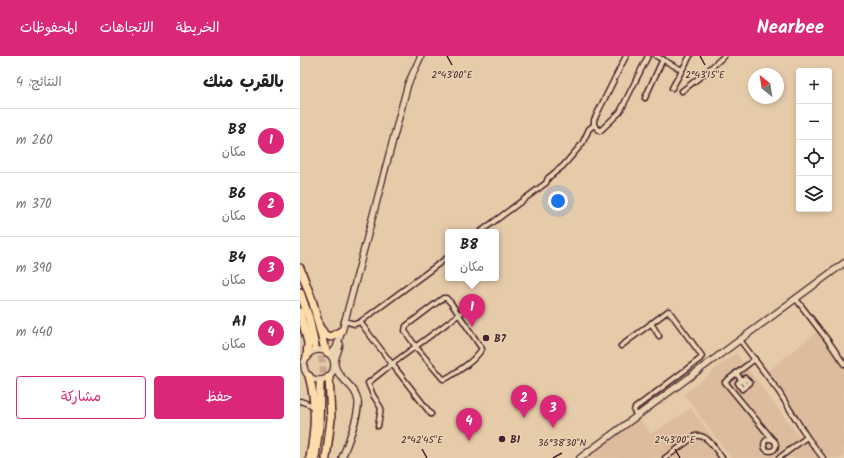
<!DOCTYPE html>
<html lang="ar">
<meta charset="utf-8">
<style>
body{margin:0;font-family:Kalam,"Playpen Sans Arabic",sans-serif;background:#f2f2f2;color:#222;direction:rtl}
.controls{position:absolute;right:12px;top:12px;display:grid;overflow:hidden;border-radius:4px;box-shadow:0 2px 6px #0003}
.controls button{width:36px;height:36px;display:grid;place-items:center;padding:0;border:0;border-bottom:1px solid #e0e0e0;background:#fff;color:#222;font:20px sans-serif}
.compass{position:absolute;left:448px;top:12px;width:36px;height:36px;border-radius:50%;background:#fff;box-shadow:0 2px 6px #0003;rotate:330deg}
.you{position:absolute;left:258px;top:145px;width:14px;height:14px;margin:-10px;border:3px solid #fff;border-radius:50%;background:#1a73e8;box-shadow:0 0 0 6px #1a73e833}
.badge{display:grid;place-items:center;width:26px;height:26px;border-radius:50%;background:#db2777;color:#fff;font-size:13px;font-weight:700}
.pin{position:absolute;translate:-50% -33px;filter:drop-shadow(0 1px 2px #0008)}
.pin::after{content:'';position:absolute;top:21px;width:14px;height:12px;background:inherit;clip-path:polygon(0 0,100% 0,50% 100%)}
.popup{position:absolute;left:145px;top:173px;width:54px;height:52px;box-sizing:border-box;display:grid;place-content:center;border-radius:4px;background:#fff;filter:drop-shadow(0 1px 3px #0005);font-size:13px;white-space:nowrap;color:#767676}
.popup b{font-size:15px;color:#222}
.popup::after{content:'';position:absolute;left:50%;top:100%;margin-left:-8px;border:8px solid transparent;border-top-color:#fff}
.list{margin:0;padding:0;list-style:none}
h2{display:flex;justify-content:space-between;align-items:center;height:52px;margin:0;padding:0 16px;font-size:17px}
h2 small{font-size:13px;font-weight:400;color:#767676}
.list li{display:grid;grid-template-columns:26px 1fr auto;gap:12px;align-items:center;box-sizing:border-box;height:64px;padding:0 16px;border-top:1px solid #e0e0e0}
.list b{display:block;font-size:15px;white-space:nowrap}
.list p{margin:0;font-size:13px;white-space:nowrap;color:#767676}
.list em{font-size:13px;font-style:normal;color:#767676}
.actions{display:flex;gap:8px;padding:12px 16px}
.actions a{flex:1;padding:9px 0;border:1px solid #db2777;border-radius:4px;text-align:center;font-size:14px;color:#db2777}
.actions .main{background:#db2777;color:#fff}
.icon{flex:none;width:22px;height:22px;fill:none;stroke:currentColor;stroke-width:2;stroke-linecap:round;stroke-linejoin:round}
.map{position:relative;flex:none;width:544px;height:402px;overflow:hidden;direction:ltr}
header{display:flex;align-items:center;gap:24px;box-sizing:border-box;height:56px;padding:0 20px;background:#db2777;color:#fff}
header strong{font-size:19px}
nav{display:flex;gap:22px;margin-inline-start:auto;font-size:14px}
main{display:flex}
aside{flex:1;background:#fff}
.map>svg:first-child{display:block}
.built{fill:#ddbc9d}
.lines{fill:none;stroke-linecap:round;stroke-linejoin:round}
.motorway-tunnel{stroke:#c7a990;stroke-width:7;stroke-dasharray:7 3.5;stroke-linecap:butt}
.minor-casing{stroke:#4a1f2b;stroke-width:7}
.secondary-casing{stroke:#4a1f2b;stroke-width:8}
.motorway-casing{stroke:#4a1f2b;stroke-width:10}
.minor{stroke:#e8d4b2;stroke-width:4}
.secondary{stroke:#e8d4b2;stroke-width:5.5}
.motorway{stroke:#fddcac;stroke-width:7}
.ticks{fill:none;stroke:#4a1f2b;stroke-width:1.5}
.poi-dot{fill:#4a1f2b;stroke:#e8d4b2;stroke-width:1.5}
.labels{text-anchor:middle;stroke-width:3;stroke-linejoin:round;paint-order:stroke}
.poi-label{font-size:11px;font-weight:bold;fill:#4a1f2b;stroke:#e8d4b2;text-anchor:start}
.ticks-label{font-size:10px;text-anchor:middle;fill:#4a1f2b;stroke:#e8d4b2;stroke-width:3;stroke-linejoin:round;paint-order:stroke}
</style>
<header>
<strong>Nearbee</strong>
<nav><a>الخريطة</a><a>الاتجاهات</a><a>المحفوظات</a></nav>
</header>
<main>
<div class="map">
<svg width="544" height="402" viewBox="0 0 544 402">
<rect width="100%" height="100%" fill="#e6cba9"/>
<filter id="ink" filterUnits="userSpaceOnUse"><feTurbulence type="fractalNoise" baseFrequency=".025" numOctaves="2"/><feDisplacementMap in="SourceGraphic" scale="8" xChannelSelector="R" yChannelSelector="G"/><feConvolveMatrix kernelMatrix="1 2 1 2 8 2 1 2 1" color-interpolation-filters="sRGB"/></filter>
<g filter="url(#ink)">
<g class="built">
<polygon points="519,274 544,306 544,402 475,402 509,378 464,318"/>
<polygon points="436,297 501,383 474,402 431,402 384,338"/>
<polygon points="391,352 427,402 284,402 339,363 351,378"/>
</g>
<g class="lines">
<polyline class="motorway-tunnel" points="20,290 25,327"/>
<defs>
<g id="minor">
<polyline points="326,0 294,64 294,69 300,75 320,56 348,0"/>
<polyline points="356,0 382,14"/>
<polyline points="372,32 390,0"/>
<polyline points="382,35 404,18 424,0"/>
<polyline points="345,42 363,3"/>
<polyline points="180,176 246,127 248,122 263,110 282,88 289,73 294,69"/>
<path d="M 143,242 L 146,242 L 151,247 L 182,293 C 173,306 160,314 147,322 L 143,323 L 116,291 L 105,275 L 106,270 Z"/>
<polyline points="496,243 529,286 544,308"/>
<polyline points="44,265 55,268 60,266 148,201"/>
<polyline points="60,266 92,308 176,246"/>
<polyline points="351,267 359,280"/>
<polyline points="440,284 479,336 507,381 523,402"/>
<polyline points="321,290 368,255 369,255 402,300 400,303 335,352 334,355 337,360"/>
<polyline points="455,303 425,326 473,384"/>
<polyline points="436,317 446,330 450,327 445,322 438,327 442,333 446,330"/>
<polyline points="0,345 14,350"/>
<polyline points="78,370 81,352 73,339 68,327 92,308 131,358"/>
<circle cx="470" cy="389" r="6"/>
<path d="M 365,402 L 395,380 C 408,378 415,393 422,402"/>
<polyline points="479,402 507,381"/>
</g>
<g id="secondary">
<path d="M 40,288 C 39,294 34,303 35,309 C 37,323 56,329 58,345 C 60,358 47,389 42,402"/>
<circle cx="19" cy="309" r="15"/>
<polyline points="30,299 36,292 43,272 102,50 108,28 121,0"/>
<polyline points="280,402 544,207"/>
</g>
<g id="motorway">
<polyline points="0,212 13,247 24,290 27,296"/>
<polyline points="0,236 9,262 15,291"/>
<polyline points="0,256 8,287 7,301"/>
<polyline points="21,273 25,279 31,281 41,275"/>
<path d="M 9,320 C 17,348 15,374 10,402"/>
<polyline points="15,402 19,370 20,328"/>
<polyline points="26,402 31,363 29,321"/>
</g>
</defs>
<use href="#minor" class="minor-casing"/>
<use href="#secondary" class="secondary-casing"/>
<use href="#motorway" class="motorway-casing"/>
<use href="#minor" class="minor"/>
<use href="#secondary" class="secondary"/>
<use href="#motorway" class="motorway"/>
</g>
</g>
<path class="ticks" d="M 147,0 L 152,9M 400,0 L 405,9M 122,393 L 127,402M 375,393 L 380,402M 253,402 L 262,397"/>
<g class="poi-dot">
<circle cx="186" cy="282" r="4"/>
<circle cx="202" cy="383" r="4"/>
</g>
<g class="labels">
<g class="poi-label">
<text x="194" y="286">B7</text>
<text x="210" y="387">B1</text>
</g>
</g>
<g class="ticks-label">
<text x="152" y="22">2°43'00"E</text>
<text x="405" y="22">2°43'15"E</text>
<text x="122" y="387">2°42'45"E</text>
<text x="375" y="387">2°43'00"E</text>
<text x="262" y="390">36°38'30"N</text>
</g>
</svg>
<div class="controls">
<button>+</button>
<button>−</button>
<button><svg class="icon" aria-label="locate" viewBox="0 0 24 24"><circle cx="12" cy="12" r="6"/><path d="M12 2v4M12 18v4M2 12h4M18 12h4"/></svg></button>
<button><svg class="icon" aria-label="layers" viewBox="0 0 24 24"><path d="M12 4l9 5-9 5-9-5zM3 14l9 5 9-5"/></svg></button>
</div>
<svg class="compass" viewBox="-18 -18 36 36"><path d="M0-13l5 13h-10z" fill="#e53935"/><path d="M0 13l5-13h-10z" fill="#767676"/></svg>
<div class="you"></div>
<div class="pin badge" style="left:172px;top:271px">1</div>
<div class="popup"><b>B8</b>مكان</div>
<div class="pin badge" style="left:224px;top:362px">2</div>
<div class="pin badge" style="left:253px;top:372px">3</div>
<div class="pin badge" style="left:169px;top:385px">4</div>
</div>
<aside>
<h2>بالقرب منك<small>النتائج: 4</small></h2>
<ul class="list">
<li><span class="badge">1</span><div><b>B8</b><p>مكان</p></div><em>260 m</em></li>
<li><span class="badge">2</span><div><b>B6</b><p>مكان</p></div><em>370 m</em></li>
<li><span class="badge">3</span><div><b>B4</b><p>مكان</p></div><em>390 m</em></li>
<li><span class="badge">4</span><div><b>A1</b><p>مكان</p></div><em>440 m</em></li>
</ul>
<div class="actions"><a class="main">حفظ</a><a>مشاركة</a></div>
</aside>
</main>
